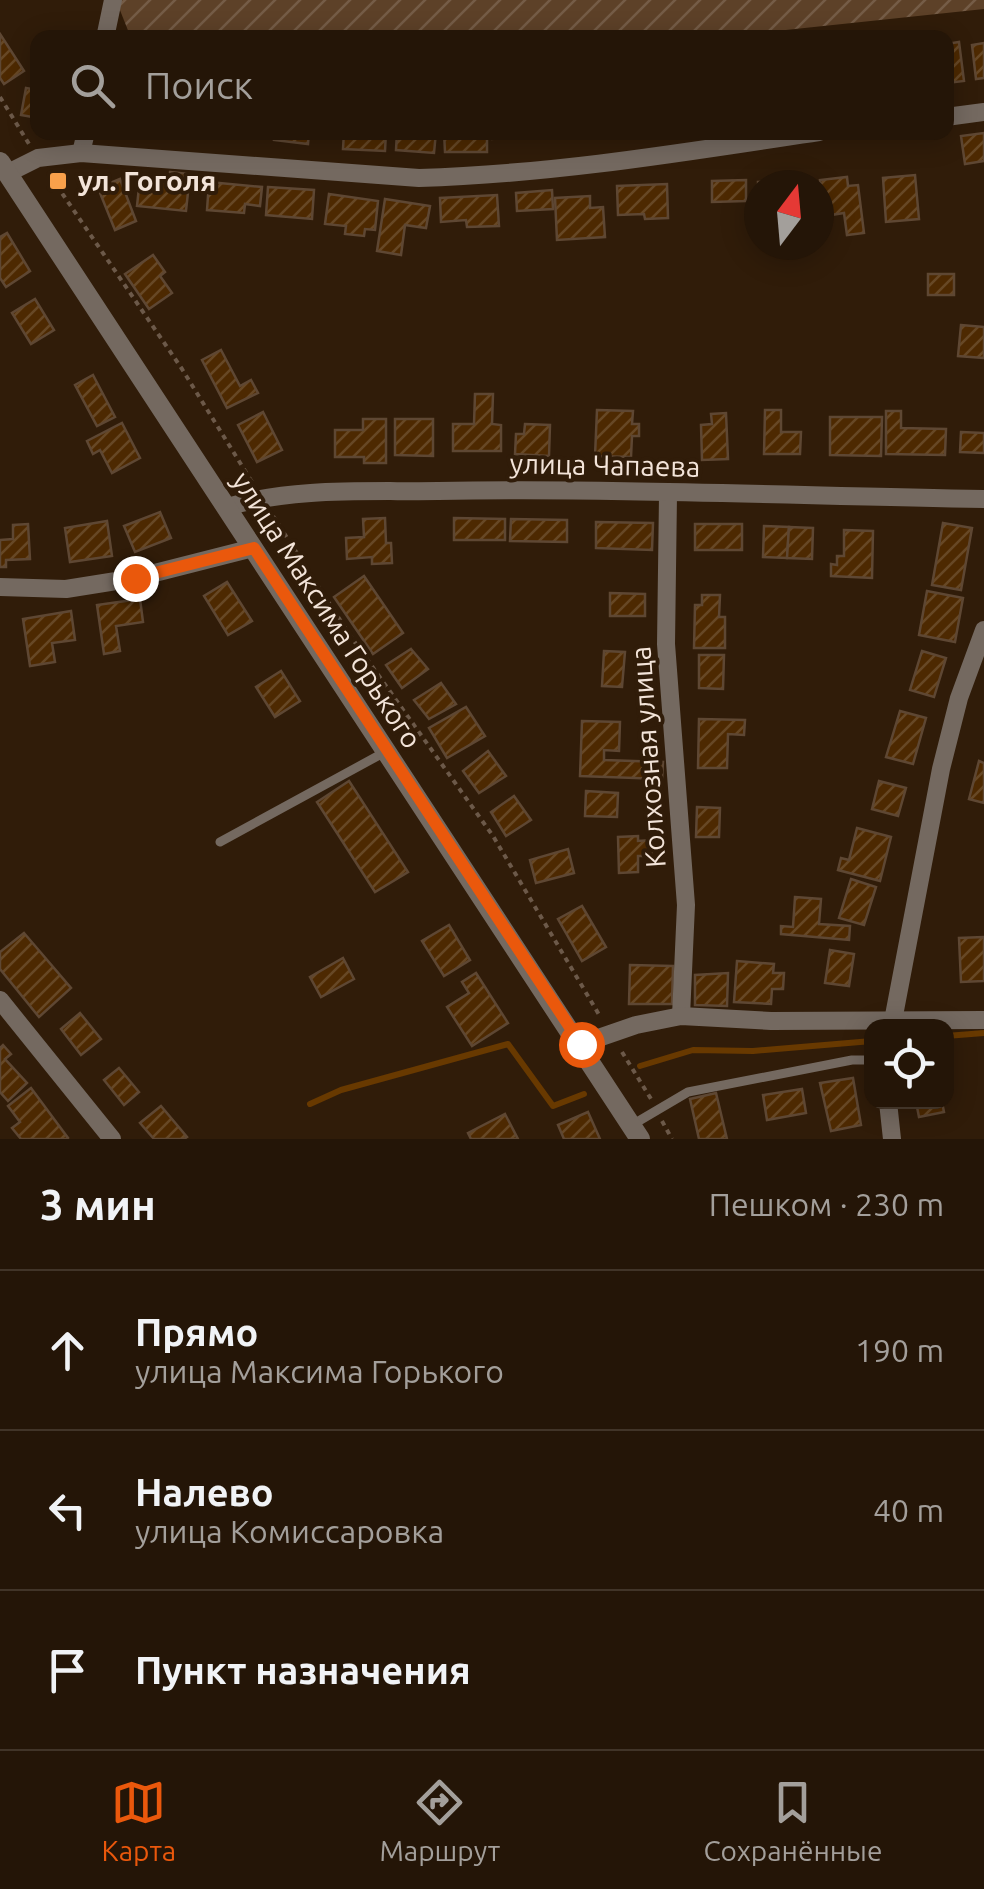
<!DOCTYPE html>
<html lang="ru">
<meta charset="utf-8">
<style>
body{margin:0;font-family:Ubuntu,sans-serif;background:#2c1e11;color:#f1f3f6}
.controls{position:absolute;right:30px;bottom:30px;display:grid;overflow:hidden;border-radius:20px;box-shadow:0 5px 25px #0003}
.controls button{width:90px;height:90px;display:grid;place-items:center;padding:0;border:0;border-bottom:2px solid #413428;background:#241507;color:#f1f3f6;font:50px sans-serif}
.compass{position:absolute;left:744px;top:170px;width:90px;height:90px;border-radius:50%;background:#241507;box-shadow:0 5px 25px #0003;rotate:16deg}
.stop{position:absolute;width:30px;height:30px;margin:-22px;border:8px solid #ea580c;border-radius:50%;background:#fff}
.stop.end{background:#ea580c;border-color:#fff;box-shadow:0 2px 10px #0008}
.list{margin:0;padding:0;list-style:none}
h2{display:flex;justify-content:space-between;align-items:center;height:130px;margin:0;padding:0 40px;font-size:42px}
h2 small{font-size:32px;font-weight:400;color:#a39f9b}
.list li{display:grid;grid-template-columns:65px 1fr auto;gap:30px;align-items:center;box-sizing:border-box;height:160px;padding:0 40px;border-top:2px solid #413428}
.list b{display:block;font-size:38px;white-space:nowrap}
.list p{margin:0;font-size:32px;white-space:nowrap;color:#a39f9b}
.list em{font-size:32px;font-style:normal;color:#a39f9b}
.icon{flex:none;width:55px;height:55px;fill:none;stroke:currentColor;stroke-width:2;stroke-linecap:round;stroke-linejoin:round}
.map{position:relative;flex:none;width:984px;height:1139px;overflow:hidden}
.search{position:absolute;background:#241507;box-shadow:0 5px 25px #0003;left:30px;right:30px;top:30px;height:110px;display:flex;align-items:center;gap:25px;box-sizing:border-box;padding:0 35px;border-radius:20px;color:#a39f9b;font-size:38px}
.sheet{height:610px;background:#241507}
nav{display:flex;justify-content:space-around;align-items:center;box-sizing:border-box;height:140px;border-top:2px solid #413428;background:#241507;font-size:28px;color:#a39f9b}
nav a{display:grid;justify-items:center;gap:5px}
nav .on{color:#ea580c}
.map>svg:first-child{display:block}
.garden{fill:url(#garden-furrows)}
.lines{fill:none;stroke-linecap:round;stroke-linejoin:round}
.stream{stroke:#683900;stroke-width:6}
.building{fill:url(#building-hatch);stroke:#5e4733;stroke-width:2.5}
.path{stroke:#6c5949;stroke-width:4;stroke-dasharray:5 5;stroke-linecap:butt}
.service{stroke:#746960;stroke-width:9}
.minor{stroke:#746960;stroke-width:18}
.tertiary{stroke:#746960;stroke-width:20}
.route{stroke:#ea580c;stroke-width:12}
.poi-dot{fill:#f8a04b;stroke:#301c09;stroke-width:4}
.labels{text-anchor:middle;stroke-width:8;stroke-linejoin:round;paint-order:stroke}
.poi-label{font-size:28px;font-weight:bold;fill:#f3e4d9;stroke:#301c09;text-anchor:start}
.street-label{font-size:28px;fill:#f3e4d9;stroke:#301c09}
</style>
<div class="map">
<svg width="984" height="1139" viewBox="0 0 984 1139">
<defs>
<pattern id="garden-furrows" width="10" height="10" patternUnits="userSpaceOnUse" patternTransform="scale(2.5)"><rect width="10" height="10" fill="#5d4128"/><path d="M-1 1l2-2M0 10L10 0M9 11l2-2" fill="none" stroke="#755c47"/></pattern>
<pattern id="building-hatch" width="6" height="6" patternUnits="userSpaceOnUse" patternTransform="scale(2.5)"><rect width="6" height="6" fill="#4d2901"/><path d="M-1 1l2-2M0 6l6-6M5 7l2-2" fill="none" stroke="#674825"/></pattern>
</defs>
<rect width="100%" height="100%" fill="#301c09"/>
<polygon class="garden" points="116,0 984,0 984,9 710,38 131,38"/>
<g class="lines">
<g class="stream">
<polyline points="946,1036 984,1033"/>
<polyline points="640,1066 693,1050 753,1051 872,1041"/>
<polyline points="310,1104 341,1090 508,1044 553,1106 584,1094"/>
</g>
</g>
<g class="building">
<polygon points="0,34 24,71 4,84 0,78"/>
<polygon points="959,42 964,81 946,83 946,44"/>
<polygon points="984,43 984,78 976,79 972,45"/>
<polygon points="26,88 38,90 38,118 21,115"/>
<polygon points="275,132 309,132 308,144 274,140"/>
<polygon points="344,132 386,132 385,151 343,149"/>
<polygon points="397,132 436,132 434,153 396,150"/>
<polygon points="444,132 487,132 487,152 445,152"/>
<polygon points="491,132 540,132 541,135 492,139"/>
<polygon points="984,133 984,161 965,164 961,136"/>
<polygon points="170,172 190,174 186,211 137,206 140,178 169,181"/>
<polygon points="915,175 919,219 886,222 883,178"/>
<polygon points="847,177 848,186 858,185 864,233 847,235 844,213 825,216 820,180"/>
<polygon points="120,179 136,221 115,230 98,188"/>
<polygon points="746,180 746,201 712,202 712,181"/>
<polygon points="797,181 797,185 759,185 759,213 758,182"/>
<polygon points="209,182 262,187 260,206 245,204 244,213 207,210"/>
<polygon points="667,184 668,218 645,219 644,214 618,215 617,186"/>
<polygon points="268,187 314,190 312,219 266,215"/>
<polygon points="552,190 553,209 517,211 516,193"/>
<polygon points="329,194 378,201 375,230 365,229 364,236 345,234 346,226 325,224"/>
<polygon points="497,195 499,226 467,227 466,220 441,222 440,198"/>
<polygon points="590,196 590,208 603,207 605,237 557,240 555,198"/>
<polygon points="385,199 430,206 426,228 405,225 401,255 377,251"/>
<polygon points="7,233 30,271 6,287 0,278 0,237"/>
<polygon points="784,245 799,245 799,252 785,253"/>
<polygon points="153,255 165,272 160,276 172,293 149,309 125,274"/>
<rect x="928" y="274" width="26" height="21"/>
<polygon points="35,299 54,330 31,344 12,313"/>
<polygon points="961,325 984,327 984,358 958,356"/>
<polygon points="221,350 240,386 251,380 258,393 227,408 202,360"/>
<polygon points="93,375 115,417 97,426 75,385"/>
<polygon points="475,394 493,394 492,424 501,425 501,451 453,451 453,424 474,424"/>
<polygon points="597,410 633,411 632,424 639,424 639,436 632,436 631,457 595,456"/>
<polygon points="765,410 781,410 781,432 801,432 800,454 764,454"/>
<polygon points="886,411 901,411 901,428 946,429 945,455 886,454"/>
<polygon points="263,412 282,450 257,462 238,425"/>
<polygon points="726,413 728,459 702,460 701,425 712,424 711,414"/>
<polygon points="830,417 882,417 881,456 830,455"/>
<polygon points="363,419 386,419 386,463 364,463 364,457 335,457 335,430 363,430"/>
<polygon points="395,419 433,419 433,456 395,455"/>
<polygon points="122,423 140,458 112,473 100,450 93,454 87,441"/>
<polygon points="525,424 550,425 549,456 515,454 516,434 524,434"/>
<polygon points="961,432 984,433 984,453 960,452"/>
<polygon points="160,512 171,538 135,552 124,526"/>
<polygon points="385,518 386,543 391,543 392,563 372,564 372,557 347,559 346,538 364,537 363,519"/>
<polygon points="454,518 505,519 505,540 454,540"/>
<polygon points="511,519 567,520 567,542 510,541"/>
<polygon points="107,521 112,556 70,562 65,528"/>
<polygon points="596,522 653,523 652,550 596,548"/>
<polygon points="943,523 972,528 961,590 932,585"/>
<polygon points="28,524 30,559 6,560 6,567 0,567 0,540 13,539 13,525"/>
<rect x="695" y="524" width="47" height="26"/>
<polygon points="764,526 789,527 787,558 763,557"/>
<polygon points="789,527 813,528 812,559 787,558"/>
<polygon points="844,530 873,531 872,578 831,576 831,564 837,565 837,556 844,556"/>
<polygon points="364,576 403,633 373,654 334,597"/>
<polygon points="227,582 252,621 228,635 204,596"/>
<polygon points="927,591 963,598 955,642 919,635"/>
<polygon points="610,593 645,594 645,616 610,616"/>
<polygon points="702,595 720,595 719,617 725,617 725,648 694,648 695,605 702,605"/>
<polygon points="140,599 143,622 116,626 120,651 104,654 97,605"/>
<polygon points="71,611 75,640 52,643 55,662 30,666 23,619"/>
<polygon points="411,649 428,669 402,688 386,665"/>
<polygon points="604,651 625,652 622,687 602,686"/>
<polygon points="922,651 946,658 934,697 910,690"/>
<polygon points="699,655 724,655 723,689 699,688"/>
<polygon points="281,671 300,701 275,717 256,687"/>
<polygon points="441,683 456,704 429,719 414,700"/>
<polygon points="466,707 485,736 447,758 429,728"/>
<polygon points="900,711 926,718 913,764 886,757"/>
<polygon points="699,719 745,720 744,735 728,734 727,768 698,768"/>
<polygon points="582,721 620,722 619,751 604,750 604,760 663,762 662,779 580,776"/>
<polygon points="488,751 506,776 479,793 463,771"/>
<polygon points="979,761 984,763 984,803 969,799"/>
<polygon points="349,781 408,872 375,892 317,802"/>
<polygon points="879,781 906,788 898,816 872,809"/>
<polygon points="586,791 618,793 617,817 585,816"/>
<polygon points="514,796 531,820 506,836 491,812"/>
<polygon points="697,807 720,808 719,837 696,837"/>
<polygon points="857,828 891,837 880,881 838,870 841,858 849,860"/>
<polygon points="638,836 638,841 651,840 652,856 638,856 638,872 619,873 618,837"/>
<polygon points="568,849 574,873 536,883 530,860"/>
<polygon points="851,879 876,887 864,925 839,918"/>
<polygon points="795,897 821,899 819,924 850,926 849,940 781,934 781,926 793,927"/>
<polygon points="582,906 606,947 582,961 558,919"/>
<polygon points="449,925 470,960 444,976 422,941"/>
<polygon points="24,933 71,988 39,1017 0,969 0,952"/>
<polygon points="984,937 984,981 961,982 959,938"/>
<polygon points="830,950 854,954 849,986 825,983"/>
<polygon points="343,958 354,979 321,997 310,977"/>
<polygon points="737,961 774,964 773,973 784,973 783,989 772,989 771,1004 734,1002"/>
<polygon points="630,965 673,966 672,1004 629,1004"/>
<polygon points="476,973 508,1023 472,1046 447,1007 469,993 462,982"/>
<polygon points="728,973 727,1006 695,1005 695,975"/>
<polygon points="80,1013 101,1039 81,1055 61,1029"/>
<polygon points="3,1045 11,1054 5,1059 27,1083 8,1101 0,1092 0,1048"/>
<polygon points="119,1068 139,1092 124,1105 104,1080"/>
<polygon points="853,1078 861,1125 831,1131 820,1083"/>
<polygon points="31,1088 68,1138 67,1139 21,1139 12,1128 20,1122 8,1106"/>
<polygon points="802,1089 806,1113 767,1120 763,1095"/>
<polygon points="716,1093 727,1139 699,1139 690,1099"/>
<polygon points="916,1102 942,1102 944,1112 919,1117"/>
<polygon points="161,1106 187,1137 184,1139 154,1139 140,1123"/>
<polygon points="588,1112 600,1139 564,1139 558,1125"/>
<polygon points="505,1114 518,1139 471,1139 468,1133"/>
</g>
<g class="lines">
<g class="path">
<polyline points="0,97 29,144"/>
<polyline points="51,177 182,369 252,482"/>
<polyline points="273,516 349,634 493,836 601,1018"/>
<polyline points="622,1052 651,1099"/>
<polyline points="662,1121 672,1139"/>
</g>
<g class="service">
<polyline points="220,842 385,752"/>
<polyline points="632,1125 688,1092 852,1060 872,1060"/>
</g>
<g class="minor">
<polyline points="105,38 113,0"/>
<polyline points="946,117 984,112"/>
<polyline points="81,153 86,132"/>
<path d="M 8,173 L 38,158 L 81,153 L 419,178 C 554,174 686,152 819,132"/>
<polyline points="668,495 666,644 686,905 681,1016"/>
<path d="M 227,507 C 293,487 369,492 438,491 C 620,488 802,496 984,499"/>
<polyline points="0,587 66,589 135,578 253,548"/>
<polyline points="0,1000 112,1139"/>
<polyline points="892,1026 941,769 959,698 984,630"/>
<polyline points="581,1044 636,1025 681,1016 771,1021 984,1020"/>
<polyline points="888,1102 892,1139"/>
</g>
<polyline class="tertiary" points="0,162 640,1139"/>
</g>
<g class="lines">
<polyline class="route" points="135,578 254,548 581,1044"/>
</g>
<rect class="poi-dot" x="48" y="171" width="20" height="20" rx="5"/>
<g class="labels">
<g class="poi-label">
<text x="78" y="191">ул. Гоголя</text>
</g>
<g class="street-label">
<text transform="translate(605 465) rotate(1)" y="10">улица Чапаева</text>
<text transform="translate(327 610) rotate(57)" y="10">улица Максима Горького</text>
<text transform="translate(648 757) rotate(-94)" y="10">Колхозная улица</text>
</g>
</g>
</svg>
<div class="controls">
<button><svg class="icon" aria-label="locate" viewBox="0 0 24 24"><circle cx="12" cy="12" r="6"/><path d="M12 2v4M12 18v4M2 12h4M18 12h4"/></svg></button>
</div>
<svg class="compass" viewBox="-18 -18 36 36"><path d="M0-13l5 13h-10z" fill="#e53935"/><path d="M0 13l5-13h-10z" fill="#a39f9b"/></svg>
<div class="stop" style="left:581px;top:1044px"></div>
<div class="stop end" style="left:135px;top:578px"></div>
<div class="search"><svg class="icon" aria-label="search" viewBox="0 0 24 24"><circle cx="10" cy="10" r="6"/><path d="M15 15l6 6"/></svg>Поиск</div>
</div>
<section class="sheet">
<h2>3 мин<small>Пешком · 230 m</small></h2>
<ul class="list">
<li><svg class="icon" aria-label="ahead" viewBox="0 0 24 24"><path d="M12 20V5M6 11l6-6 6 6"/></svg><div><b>Прямо</b><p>улица Максима Горького</p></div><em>190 m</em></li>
<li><svg class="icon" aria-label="left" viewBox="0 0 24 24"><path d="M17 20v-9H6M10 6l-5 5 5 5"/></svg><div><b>Налево</b><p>улица Комиссаровка</p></div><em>40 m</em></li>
<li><svg class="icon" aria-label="arrive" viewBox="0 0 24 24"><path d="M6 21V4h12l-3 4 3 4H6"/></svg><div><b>Пункт назначения</b></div></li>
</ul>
</section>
<nav>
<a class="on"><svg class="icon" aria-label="map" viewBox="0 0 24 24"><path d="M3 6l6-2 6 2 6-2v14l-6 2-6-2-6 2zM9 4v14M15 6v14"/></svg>Карта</a>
<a><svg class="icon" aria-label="directions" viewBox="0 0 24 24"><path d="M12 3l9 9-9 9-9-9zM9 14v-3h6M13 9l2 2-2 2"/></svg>Маршрут</a>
<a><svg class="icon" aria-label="saved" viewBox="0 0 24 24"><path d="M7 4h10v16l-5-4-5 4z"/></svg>Сохранённые</a>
</nav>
